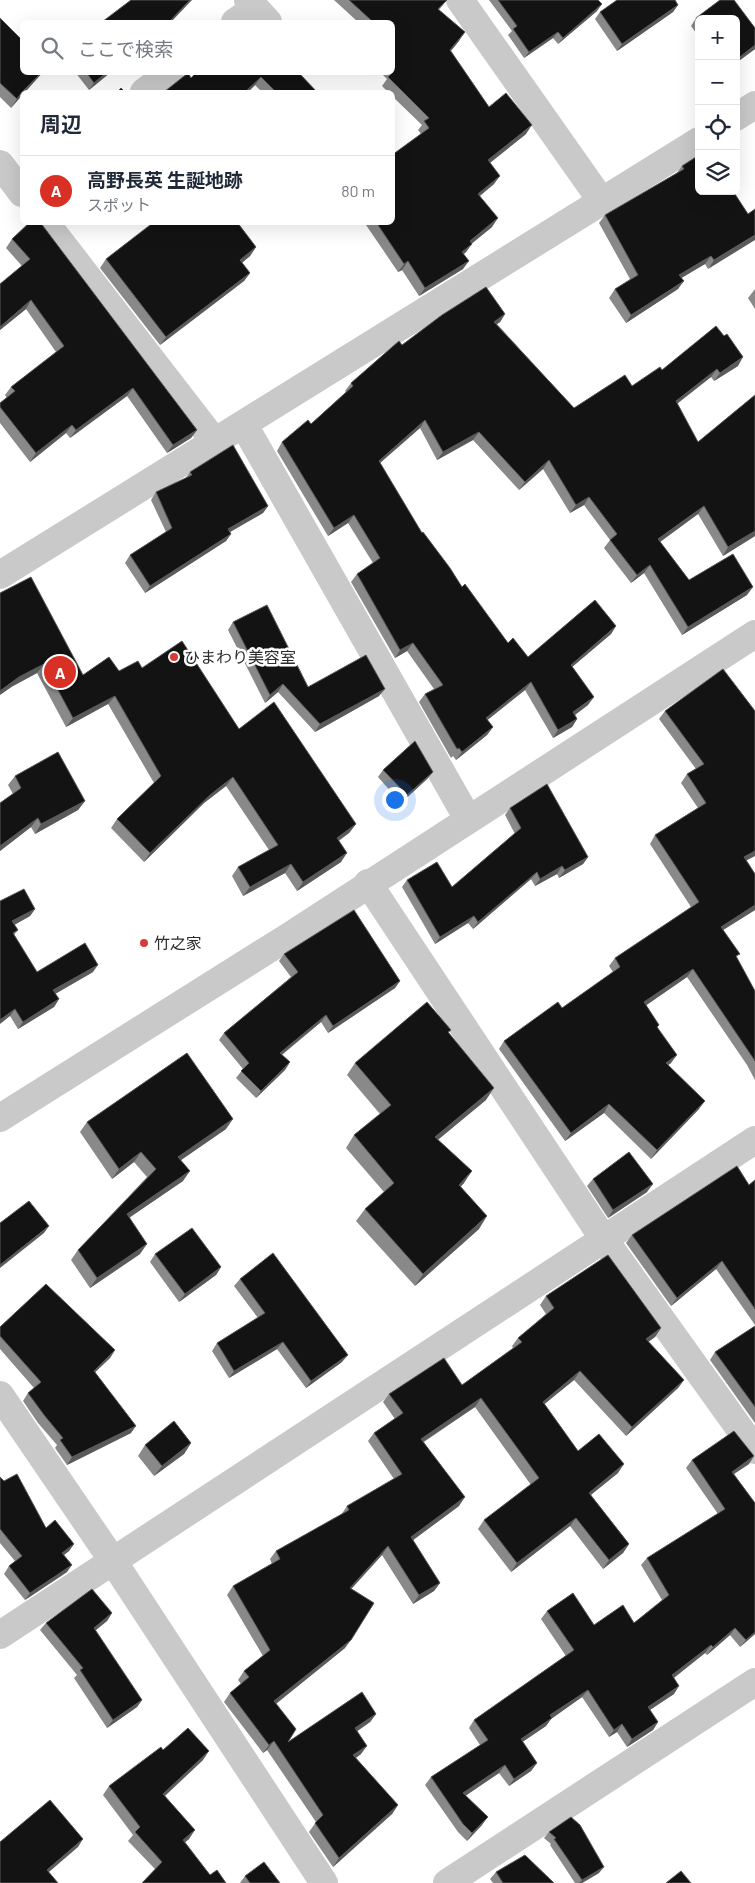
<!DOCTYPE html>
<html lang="ja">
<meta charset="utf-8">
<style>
body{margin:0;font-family:Barlow,"Noto Sans JP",sans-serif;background:#f2f2f3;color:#1f2937}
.controls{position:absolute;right:15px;top:15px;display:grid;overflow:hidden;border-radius:8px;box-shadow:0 5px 20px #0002}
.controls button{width:45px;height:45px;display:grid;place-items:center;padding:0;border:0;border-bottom:1px solid #e0e1e3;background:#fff;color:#1f2937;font:25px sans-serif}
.you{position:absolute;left:394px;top:799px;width:18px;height:18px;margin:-12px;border:4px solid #fff;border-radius:50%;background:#1a73e8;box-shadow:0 0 0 8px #1a73e833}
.badge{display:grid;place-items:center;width:32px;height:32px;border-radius:50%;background:#d93025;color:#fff;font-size:16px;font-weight:700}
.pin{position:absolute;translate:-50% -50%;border:2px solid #fff;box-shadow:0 1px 5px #0006}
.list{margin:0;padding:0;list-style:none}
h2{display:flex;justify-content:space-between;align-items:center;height:65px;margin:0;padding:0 20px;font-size:21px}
h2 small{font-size:16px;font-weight:400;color:#747a83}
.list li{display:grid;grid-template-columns:32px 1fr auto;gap:15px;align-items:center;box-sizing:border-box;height:70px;padding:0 20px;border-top:1px solid #e0e1e3}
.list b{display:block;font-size:19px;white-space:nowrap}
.list p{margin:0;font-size:16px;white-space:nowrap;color:#747a83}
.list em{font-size:16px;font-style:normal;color:#747a83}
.icon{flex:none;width:28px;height:28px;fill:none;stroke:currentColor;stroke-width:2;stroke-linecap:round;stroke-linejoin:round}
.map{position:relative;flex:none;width:755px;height:1883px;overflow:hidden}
.search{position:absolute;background:#fff;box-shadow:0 5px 20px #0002;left:20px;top:20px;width:375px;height:55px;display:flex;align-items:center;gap:12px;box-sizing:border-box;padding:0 18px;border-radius:8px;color:#747a83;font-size:19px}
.panel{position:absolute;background:#fff;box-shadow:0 5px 20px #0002;left:20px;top:90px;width:375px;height:135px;border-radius:8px}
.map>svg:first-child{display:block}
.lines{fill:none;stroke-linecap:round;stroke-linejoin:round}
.minor{stroke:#c9c9c9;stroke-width:28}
.tertiary{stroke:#c9c9c9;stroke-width:28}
.wall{fill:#898989}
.shaded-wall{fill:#5a5a5a}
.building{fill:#131313;stroke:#5a5a5a}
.poi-dot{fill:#d83a38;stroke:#fff;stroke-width:2}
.labels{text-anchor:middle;stroke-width:5;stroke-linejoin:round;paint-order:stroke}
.poi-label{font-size:16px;fill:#2c2c2c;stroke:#fff;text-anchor:start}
</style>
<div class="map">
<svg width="755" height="1883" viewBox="0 0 755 1883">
<rect width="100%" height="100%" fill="#fff"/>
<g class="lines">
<g class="minor">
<polyline points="248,0 268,22"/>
<polyline points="460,0 603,203"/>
<polyline points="235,22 255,8"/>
<polyline points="144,92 170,72"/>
<polyline points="0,164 22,193"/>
<polyline points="45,222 215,442"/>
<polyline points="244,425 468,819"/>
<polyline points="368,883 603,1238 755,1450"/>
<polyline points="0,1118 288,937 755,634"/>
<polyline points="0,1635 755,1140"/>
<polyline points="447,1883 755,1682"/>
</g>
<g class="tertiary">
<polyline points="736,117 755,105"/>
<polyline points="0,575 699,141"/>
<polyline points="0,1395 113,1561 324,1883"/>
</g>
</g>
<g class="wall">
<polygon points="334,0 447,0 439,10 459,41 451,51 489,107 526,134 490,163 494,184 480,196 492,227 472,243 466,252 464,254 463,269 419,296 402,270 398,272 364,222 392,222 421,134 418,130 422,125 392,96 392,92 388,92 382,86 387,79 380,72 392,72 392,22 358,22"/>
<polygon points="489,0 598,0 597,11 558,44 553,38 524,58 508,35 512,31"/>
<polygon points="720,0 734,0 755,28 755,49 736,63 736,19 699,19 699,37 691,26 696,18"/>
<polygon points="678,5 673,12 617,51 595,19 600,12"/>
<polygon points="0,18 43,72 11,108 0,97"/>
<polygon points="75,72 111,72 89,90"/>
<polygon points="298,72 317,92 262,92 255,85 248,92 164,92 191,78"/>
<polygon points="682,166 748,214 708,269 705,264 681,278 678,289 626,323 609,298 615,289 630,279 599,223 605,215 676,174"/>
<polygon points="12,239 197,430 191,438 167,453 127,396 70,438 66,433 30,462 0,423 0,403 7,398 5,395 11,387 56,352 26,309 0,330 0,284 22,266 6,248"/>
<polygon points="256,247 250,256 242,263 250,273 244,281 160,345 100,268 106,259"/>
<polygon points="755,289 755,309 748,298"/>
<polygon points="505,314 500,322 497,324 574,408 632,386 662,370 738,366 714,381 711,377 677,404 698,442 755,395 755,536 723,556 698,514 660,542 689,580 747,595 682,635 644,573 631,583 604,548 610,540 584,505 570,513 543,469 519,490 473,440 437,460 420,428 380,463 422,533 462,587 508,643 528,657 616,626 611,634 572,667 588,705 575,715 577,719 572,727 553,738 525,690 487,720 493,727 487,735 456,760 453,756 451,758 419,702 425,694 434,689 407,651 395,658 351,582 357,574 373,563 348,523 328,536 277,451 282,442 311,424 346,392 345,391 351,383 402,345"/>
<polygon points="190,472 268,506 263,513 230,532 231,534 226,541 145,593 125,563 130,555 166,532 151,500 156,492 185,479"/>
<polygon points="0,593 83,675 119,671 142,668 239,729 356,824 349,833 339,841 341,862 297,891 285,873 243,896 232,876 238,867 269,850 226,786 204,803 144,862 111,828 117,819 154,783 108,704 66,727 37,673 13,686"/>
<polygon points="233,622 308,687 379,696 315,732 278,692 265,703 228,630"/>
<polygon points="723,669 747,861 755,874 755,910 723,930 737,958 755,991 755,1080 747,1065 687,977 646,1005 659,1025 657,1028 671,1063 668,1065 699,1109 651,1159 604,1113 565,1141 499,1049 504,1041 562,1008 613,972 609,966 615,958 691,907 650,844 655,835 698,808 681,783 687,774 696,769 659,719 665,711"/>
<polygon points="383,770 433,772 427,779 401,803 378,777"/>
<polygon points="15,776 85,801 78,810 35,834 31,827 0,851 0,803 13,794 8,785"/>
<polygon points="510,808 588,857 583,864 559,878 557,874 535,886 531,879 473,929 468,923 435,944 402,887 407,880 452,887 515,834 505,815"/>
<polygon points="0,901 35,909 30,916 14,925 18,930 14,935 37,972 93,972 55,994 59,999 54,1007 18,1029 10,1016"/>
<polygon points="284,954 400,981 395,988 328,1033 321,1022 282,1055 290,1062 285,1070 256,1098 236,1078 243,1069 219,1040 224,1033 291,977 279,961"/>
<polygon points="451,1030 448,1033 486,1100 438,1139 464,1183 461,1186 479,1229 415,1286 356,1221 365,1209 384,1192 346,1148 354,1135 380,1114 347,1075 355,1063"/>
<polygon points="87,1122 226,1129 181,1160 183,1181 130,1217 140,1254 90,1288 71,1260 78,1250 147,1177 134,1162 112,1179 80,1132"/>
<polygon points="593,1179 647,1192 608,1218 587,1186"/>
<polygon points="755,1180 755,1325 716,1269 671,1306 626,1243 632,1235 749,1185"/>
<polygon points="155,1254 221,1267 216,1275 179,1302 150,1262"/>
<polygon points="240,1279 342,1362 306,1388 277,1349 229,1378 212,1351 217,1343 258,1318 234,1286"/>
<polygon points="546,1296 661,1328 655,1337 648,1342 684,1380 678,1388 626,1436 574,1380 544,1404 578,1451 618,1473 591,1495 629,1544 623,1553 603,1569 570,1526 511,1572 478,1529 484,1520 531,1485 475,1407 424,1442 459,1506 413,1540 440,1583 434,1591 413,1604 382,1555 351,1589 345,1648 276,1704 288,1742 376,1714 370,1722 357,1731 361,1754 356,1758 398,1805 392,1814 333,1867 309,1832 316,1822 267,1750 263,1753 224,1702 230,1693 241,1684 238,1680 244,1671 263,1656 227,1595 233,1586 272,1564 270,1559 276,1551 341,1515 347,1506 394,1479 368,1441 374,1433 395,1419 383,1402 389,1394 462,1385 513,1348 512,1346 518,1338 546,1314 540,1305"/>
<polygon points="755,1326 755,1423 710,1360 715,1352"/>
<polygon points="0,1327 115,1350 110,1358 95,1372 131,1433 67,1465 55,1448 57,1445 38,1423 23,1401 28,1393 34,1388 0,1349"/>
<polygon points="191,1443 184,1454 154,1476 138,1456 145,1445"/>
<polygon points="692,1460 749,1464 734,1474 755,1503 755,1634 740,1647 730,1635 707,1655 705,1653 674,1678 674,1694 650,1710 658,1722 653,1730 627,1747 617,1732 609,1737 582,1697 551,1719 546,1726 522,1742 537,1763 531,1771 509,1786 499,1773 466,1795 482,1825 467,1841 458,1832 425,1785 431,1777 480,1745 469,1728 474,1720 566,1656 541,1619 547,1611 594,1625 634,1623 662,1600 641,1565 647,1558 718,1514 686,1468"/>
<polygon points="0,1477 46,1528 74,1544 69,1551 64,1555 67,1572 25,1600 4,1574 9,1566 15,1561 0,1543"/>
<polygon points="112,1613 107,1621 95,1630 142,1700 137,1707 107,1728 74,1678 77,1675 40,1630 46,1623"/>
<polygon points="163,1750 203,1760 165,1796 189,1839 185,1842 210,1875 226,1883 155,1869 128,1841 133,1835 103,1795 109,1786"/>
<polygon points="549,1832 599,1873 582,1883 575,1883 550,1845 551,1844 544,1838"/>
<polygon points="496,1872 554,1883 493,1883 490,1879"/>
<polygon points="245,1876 280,1883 240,1883"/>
</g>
<g class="shaded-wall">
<polygon points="190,0 192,0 171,22 169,22"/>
<polygon points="602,4 597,11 558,44 563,38"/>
<polygon points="678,5 673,12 617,51 622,44"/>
<polygon points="465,32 459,41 444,59 450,50"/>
<polygon points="558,32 553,38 524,58 529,52"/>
<polygon points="755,45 755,49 736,63 736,60"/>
<polygon points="42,72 43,72 25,92 23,92"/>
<polygon points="107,72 111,72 89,90 94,83"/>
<polygon points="261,77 255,85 248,92 245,92"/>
<polygon points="22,93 22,95 11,108 17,99"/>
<polygon points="532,125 526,134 482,169 488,160"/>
<polygon points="500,176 494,184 472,202 478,194"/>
<polygon points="498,218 492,227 464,250 470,241"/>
<polygon points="755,235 755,240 708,269 714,260"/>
<polygon points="472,244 466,252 456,260 462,252"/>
<polygon points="256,247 250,256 234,269 240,260"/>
<polygon points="711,256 705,264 673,283 679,275"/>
<polygon points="408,261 402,270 398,272 404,264"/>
<polygon points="469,261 463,269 419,296 425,288"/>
<polygon points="250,273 244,281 160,345 166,337"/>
<polygon points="684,281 678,289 626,323 631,315"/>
<polygon points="31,300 26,309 0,330 0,327"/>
<polygon points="505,314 500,322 489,330 494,322"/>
<polygon points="743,357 738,366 714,381 720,373"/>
<polygon points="717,369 711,377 670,409 676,401"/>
<polygon points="133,388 127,396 70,438 76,430"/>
<polygon points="425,420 420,428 373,469 379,461"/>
<polygon points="72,425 66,433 30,462 36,453"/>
<polygon points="197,430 191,438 167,453 173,445"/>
<polygon points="479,432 473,440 437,460 443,452"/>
<polygon points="549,460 543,469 519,490 525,482"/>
<polygon points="589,497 584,505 570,513 576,505"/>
<polygon points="268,506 263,513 223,536 228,529"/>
<polygon points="704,506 698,514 653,547 658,539"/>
<polygon points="354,515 348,523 328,536 334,528"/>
<polygon points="755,531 755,536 723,556 728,547"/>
<polygon points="231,534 226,541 145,593 150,586"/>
<polygon points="650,565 644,573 631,583 637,575"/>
<polygon points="753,587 747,595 682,635 688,627"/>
<polygon points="616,626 611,634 565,673 571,665"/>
<polygon points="413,643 407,651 395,658 400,650"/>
<polygon points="44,664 37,673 13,686 0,695 0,691 19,677"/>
<polygon points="531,682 525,690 480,726 486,718"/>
<polygon points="283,684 278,692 265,703 270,695"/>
<polygon points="385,689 379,696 315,732 320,724"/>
<polygon points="115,696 108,704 66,727 73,718"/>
<polygon points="594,697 588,705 568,720 573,712"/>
<polygon points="577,719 572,727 553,738 558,730"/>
<polygon points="493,727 487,735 456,760 462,752"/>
<polygon points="433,772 427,779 401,803 407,795"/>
<polygon points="233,777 226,786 204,803 144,862 150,853 210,795"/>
<polygon points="85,801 78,810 35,834 41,824"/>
<polygon points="38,818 31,827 0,851 0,846"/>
<polygon points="356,824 349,833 330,846 337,838"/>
<polygon points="755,851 755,856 738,865 744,857"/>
<polygon points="347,853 341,862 297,891 303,882"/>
<polygon points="588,857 583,864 559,878 565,870"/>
<polygon points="291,864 285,873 243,896 250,887"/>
<polygon points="562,866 557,874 535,886 540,879"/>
<polygon points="537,872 531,879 473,929 478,922"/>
<polygon points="755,905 755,910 715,935 721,927"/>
<polygon points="35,909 30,916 7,929 12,921"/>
<polygon points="474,916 468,923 435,944 440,937"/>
<polygon points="98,965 93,972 48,998 53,990"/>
<polygon points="693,969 687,977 638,1011 644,1002"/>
<polygon points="400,981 395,988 328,1033 333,1026"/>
<polygon points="59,999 54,1007 18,1029 23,1022"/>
<polygon points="15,1009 10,1016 0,1024 0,1020"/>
<polygon points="326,1015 321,1022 275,1060 280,1053"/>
<polygon points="677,1055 671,1063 660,1071 666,1063"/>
<polygon points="290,1062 285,1070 256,1098 261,1091"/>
<polygon points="494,1088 486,1100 427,1149 435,1137"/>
<polygon points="705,1101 699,1109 651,1159 657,1150"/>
<polygon points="609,1104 604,1113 565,1141 571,1133"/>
<polygon points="233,1119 226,1129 171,1167 178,1157"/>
<polygon points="141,1152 134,1162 112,1179 119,1169"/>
<polygon points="190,1171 183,1181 120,1224 127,1214"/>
<polygon points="472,1171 464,1183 451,1197 459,1185"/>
<polygon points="653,1184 647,1192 608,1218 613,1210"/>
<polygon points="487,1216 479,1229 415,1286 423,1274"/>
<polygon points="49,1226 44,1233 0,1268 0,1265"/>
<polygon points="147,1244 140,1254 90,1288 97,1278"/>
<polygon points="722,1261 716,1269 671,1306 677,1298"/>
<polygon points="221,1267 216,1275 179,1302 185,1294"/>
<polygon points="661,1328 655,1337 640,1348 646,1339"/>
<polygon points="283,1342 277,1349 229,1378 234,1371"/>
<polygon points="115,1350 110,1358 88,1379 94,1371"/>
<polygon points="348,1355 342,1362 306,1388 311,1381"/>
<polygon points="580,1371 574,1380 536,1411 543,1402"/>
<polygon points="684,1380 678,1388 626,1436 632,1427"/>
<polygon points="481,1398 475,1407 415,1447 421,1439"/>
<polygon points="136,1426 131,1433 67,1465 72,1457"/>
<polygon points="191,1443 184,1454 154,1476 162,1466"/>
<polygon points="754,1456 749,1464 726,1479 732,1472"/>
<polygon points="624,1464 618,1473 583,1501 589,1493"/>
<polygon points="465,1497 459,1506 405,1546 411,1537"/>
<polygon points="576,1518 570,1526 511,1572 517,1563"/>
<polygon points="74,1544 69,1551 57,1560 62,1553"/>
<polygon points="629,1544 623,1553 603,1569 609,1560"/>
<polygon points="388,1546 382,1555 344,1597 350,1588"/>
<polygon points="72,1565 67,1572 25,1600 30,1593"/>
<polygon points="440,1583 434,1591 413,1604 419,1595"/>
<polygon points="112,1613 107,1621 89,1636 94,1628"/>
<polygon points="735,1628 730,1635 707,1655 713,1647"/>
<polygon points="755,1632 755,1634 740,1647 746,1640"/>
<polygon points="351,1640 345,1648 268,1710 274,1701"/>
<polygon points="711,1645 705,1653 667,1683 672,1675"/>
<polygon points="679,1686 674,1694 642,1715 648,1707"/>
<polygon points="588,1690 582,1697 551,1719 546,1726 515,1747 521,1739 550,1715"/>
<polygon points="142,1700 137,1707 107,1728 113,1720"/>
<polygon points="376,1714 370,1722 349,1737 355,1728"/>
<polygon points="658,1722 653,1730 627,1747 632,1739"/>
<polygon points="622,1724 617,1732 609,1737 614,1730"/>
<polygon points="274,1741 267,1750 263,1753 269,1745"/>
<polygon points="367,1746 361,1754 347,1764 353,1755"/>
<polygon points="209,1751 203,1760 157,1803 163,1794"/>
<polygon points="537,1763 531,1771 509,1786 514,1779"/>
<polygon points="505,1765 499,1773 458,1801 463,1793"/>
<polygon points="398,1805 392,1814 333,1867 339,1858"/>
<polygon points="488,1817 482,1825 467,1841 472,1833"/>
<polygon points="195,1830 189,1839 177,1849 183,1840"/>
<polygon points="83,1839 78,1847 42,1878 47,1870"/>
<polygon points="604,1867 599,1873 582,1883 579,1883 582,1880"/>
</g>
<g class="building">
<polygon points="131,0 190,0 169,22 102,22"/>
<polygon points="349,0 447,0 438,9 465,32 450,50 489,107 506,93 532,125 488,160 500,176 478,194 498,218 470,241 472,244 462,252 469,261 425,288 408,261 404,264 376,222 392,222 392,155 429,128 424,121 429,118 388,77 394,71 392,70 392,22 373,22"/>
<polygon points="498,0 598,0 602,4 563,38 558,32 529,52 513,29 517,26"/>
<polygon points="617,0 675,0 678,5 622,44 600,12"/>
<polygon points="720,0 734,0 755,28 755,45 736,60 736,19 699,19 699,22 696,18"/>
<polygon points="0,18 22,40 22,72 42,72 22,92 17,99 0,83"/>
<polygon points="86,72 107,72 94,83"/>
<polygon points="197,72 298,72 317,92 276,92 261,77 245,92 164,92 188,73 191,78"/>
<polygon points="121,88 125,92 117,92"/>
<polygon points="699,155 699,191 733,191 748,214 755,209 755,235 714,260 711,256 679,275 684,281 631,315 615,289 638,275 605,215 684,169 682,166"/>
<polygon points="30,222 40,222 197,430 173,445 133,388 76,430 72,425 36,453 0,407 0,403 15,391 11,387 64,346 31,300 0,327 0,284 30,259 12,239"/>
<polygon points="154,222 237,222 256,247 240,260 250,273 166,337 106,259"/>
<polygon points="486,287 505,314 494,322 574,408 625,375 632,386 660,367 662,370 716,326 724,336 727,334 743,357 720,373 717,369 676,401 698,442 755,395 755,531 728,547 704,506 658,539 689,580 733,554 753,587 688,627 650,565 637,575 610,540 617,534 589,497 576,505 549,460 525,482 479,432 443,452 425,420 379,461 422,533 423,532 450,568 462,587 465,584 508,643 513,638 528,657 595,600 616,626 571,665 594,697 573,712 577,719 558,730 531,682 486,718 493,727 462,752 459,748 457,749 425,694 443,685 413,643 400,650 357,574 380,558 354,515 334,528 282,442 308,420 311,424 353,386 351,383 399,341 402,345 442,315"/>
<polygon points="233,445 268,506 228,529 231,534 150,586 130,555 172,528 156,492 192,475 190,472"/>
<polygon points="31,577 83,675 109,657 119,671 138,661 142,668 182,641 239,729 274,702 356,824 337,838 347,853 303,882 291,864 250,887 238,867 278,845 233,777 210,795 150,853 117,819 161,776 115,696 73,718 44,664 19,677 0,691 0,593"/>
<polygon points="267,605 308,687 366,655 385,689 320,724 283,684 270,695 233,622"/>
<polygon points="723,669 755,711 755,851 744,857 755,874 755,905 721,927 740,954 736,956 755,991 755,1061 693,969 644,1002 659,1025 657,1027 677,1055 666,1063 705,1101 657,1150 609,1104 571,1133 504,1041 558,1002 562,1008 620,967 615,958 699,902 655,835 706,803 687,774 704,764 665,711"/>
<polygon points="415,741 433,772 407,795 383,770"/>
<polygon points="58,752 85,801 41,824 38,818 0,846 0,803 21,788 15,776"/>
<polygon points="547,784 588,857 565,870 562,866 540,879 537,872 478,922 474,916 440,937 407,880 437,862 452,887 521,828 510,808"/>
<polygon points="24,889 35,909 12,921 18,930 13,933 37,972 85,943 98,965 53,990 59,999 23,1022 15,1009 0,1020 0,901"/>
<polygon points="354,910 400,981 333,1026 326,1015 280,1053 290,1062 261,1091 241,1071 249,1063 224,1033 298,972 284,954"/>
<polygon points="427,1002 451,1030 448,1032 494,1088 435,1137 472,1171 459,1185 487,1216 423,1274 365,1209 394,1183 354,1135 391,1105 355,1063"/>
<polygon points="187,1053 233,1119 178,1157 190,1171 127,1214 147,1244 97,1278 78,1250 156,1169 141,1152 119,1169 87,1122"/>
<polygon points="629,1152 653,1184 613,1210 593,1179"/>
<polygon points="737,1166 749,1185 755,1180 755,1309 722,1261 677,1298 632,1235"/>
<polygon points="29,1201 49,1226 0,1265 0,1223"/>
<polygon points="192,1228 221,1267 185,1294 155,1254"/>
<polygon points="273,1253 348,1355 311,1381 283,1342 234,1371 217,1343 265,1313 240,1279"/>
<polygon points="608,1255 661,1328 646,1339 684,1380 632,1427 580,1371 543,1402 578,1451 599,1434 624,1464 589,1493 629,1544 609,1560 576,1518 517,1563 484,1520 539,1478 481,1398 421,1439 465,1497 411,1537 440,1583 419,1595 388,1546 350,1588 374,1603 351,1640 274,1701 296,1729 288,1742 362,1692 376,1714 355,1728 367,1746 353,1755 398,1805 339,1858 315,1823 323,1815 274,1741 269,1745 230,1693 249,1677 244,1671 270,1650 233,1586 280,1559 276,1551 349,1510 347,1506 402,1474 374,1433 403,1413 389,1394 444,1358 462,1385 522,1342 518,1338 554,1308 546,1296"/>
<polygon points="46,1284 115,1350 94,1371 136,1426 72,1457 60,1440 63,1438 44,1415 28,1393 41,1382 0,1336 0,1327"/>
<polygon points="755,1326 755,1407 715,1352"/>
<polygon points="174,1421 191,1443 162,1466 145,1445"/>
<polygon points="734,1431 754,1456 732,1472 755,1503 755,1632 746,1640 735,1628 713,1647 711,1645 672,1675 679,1686 648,1707 658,1722 632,1739 622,1724 614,1730 588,1690 550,1715 552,1718 521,1739 537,1763 514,1779 505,1765 463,1793 488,1817 472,1833 463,1824 431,1777 488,1740 474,1720 574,1650 547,1611 573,1593 594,1625 623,1605 634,1623 669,1595 647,1558 725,1509 692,1460"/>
<polygon points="17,1474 46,1528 55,1520 74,1544 62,1553 72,1565 30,1593 9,1566 22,1556 0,1529 0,1477 4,1481"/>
<polygon points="92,1589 112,1613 94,1628 142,1700 113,1720 80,1670 83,1668 46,1623"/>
<polygon points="188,1728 209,1751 163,1794 195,1830 183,1840 210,1875 217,1870 226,1883 142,1883 162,1862 135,1832 140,1827 109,1786 161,1747 163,1750"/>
<polygon points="50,1800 83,1839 47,1870 58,1883 0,1883 0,1842"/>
<polygon points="571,1817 580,1825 604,1867 582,1880 554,1839 556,1838 549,1832"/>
<polygon points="525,1855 554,1883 503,1883 496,1872"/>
<polygon points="264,1862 280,1883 250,1883 245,1876"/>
<polygon points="681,1871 691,1883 666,1883"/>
</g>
<g class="poi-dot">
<circle cx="174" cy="657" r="5"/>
<circle cx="144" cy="943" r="5"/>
</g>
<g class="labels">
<g class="poi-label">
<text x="184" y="663">ひまわり美容室</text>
<text x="154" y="949">竹之家</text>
</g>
</g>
</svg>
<div class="controls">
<button>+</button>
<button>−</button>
<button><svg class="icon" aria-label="locate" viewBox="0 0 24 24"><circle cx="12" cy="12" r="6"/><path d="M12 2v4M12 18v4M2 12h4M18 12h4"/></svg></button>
<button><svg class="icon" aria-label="layers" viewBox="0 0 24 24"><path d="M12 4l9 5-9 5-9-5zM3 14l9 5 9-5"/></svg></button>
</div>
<div class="you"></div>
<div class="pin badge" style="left:60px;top:672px">A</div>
<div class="search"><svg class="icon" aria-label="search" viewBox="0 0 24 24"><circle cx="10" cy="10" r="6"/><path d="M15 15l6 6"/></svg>ここで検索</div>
<section class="panel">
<h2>周辺<small></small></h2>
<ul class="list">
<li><span class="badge">A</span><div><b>高野長英 生誕地跡</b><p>スポット</p></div><em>80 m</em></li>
</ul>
</section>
</div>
